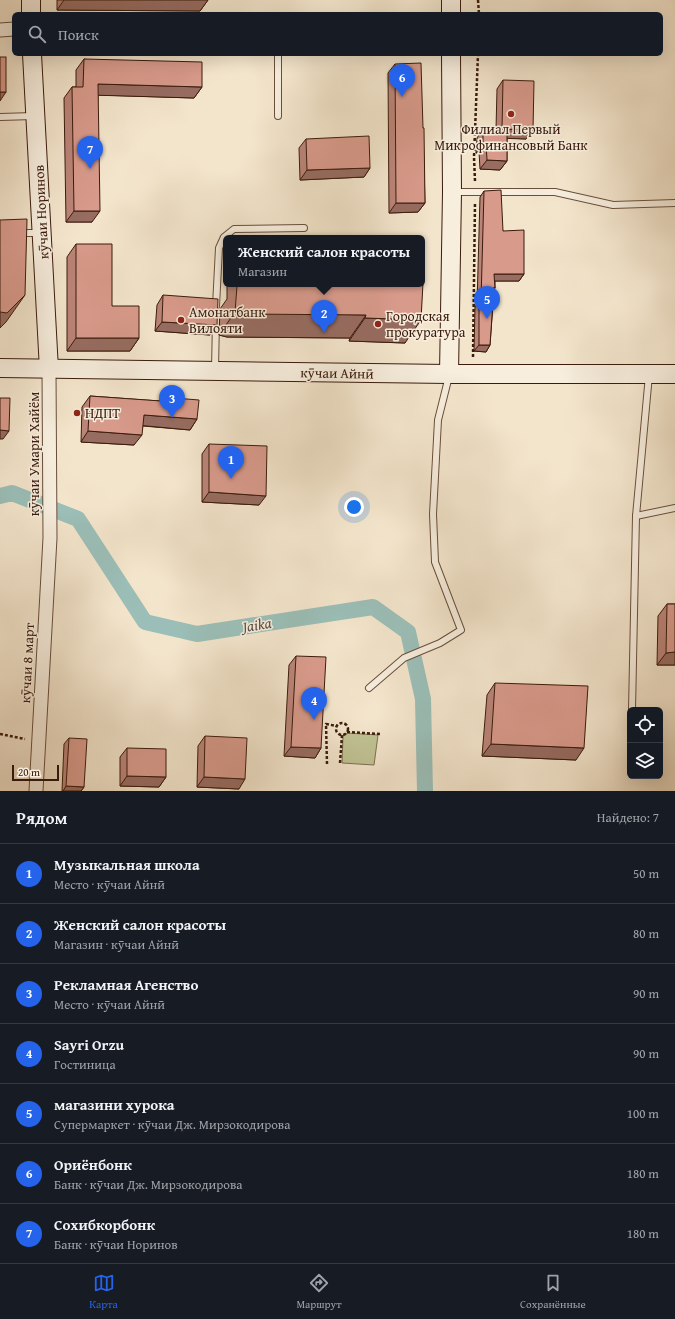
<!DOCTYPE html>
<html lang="ru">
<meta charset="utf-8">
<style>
body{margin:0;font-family:"Gentium Book Plus",serif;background:#20242c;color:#f1f3f6}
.controls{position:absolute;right:12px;bottom:12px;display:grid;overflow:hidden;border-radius:6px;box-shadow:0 4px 16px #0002}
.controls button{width:36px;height:36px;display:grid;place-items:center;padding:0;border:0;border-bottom:1px solid #363941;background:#171b24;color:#f1f3f6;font:20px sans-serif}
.scale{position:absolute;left:12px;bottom:10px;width:47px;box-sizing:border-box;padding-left:4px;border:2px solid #3b1b0c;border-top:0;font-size:11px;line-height:14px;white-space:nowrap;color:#3b1b0c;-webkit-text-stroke:3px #f7eede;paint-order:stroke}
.you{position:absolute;left:354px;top:507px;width:14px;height:14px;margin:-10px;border:3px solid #fff;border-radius:50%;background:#1a73e8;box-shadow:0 0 0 6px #1a73e833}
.badge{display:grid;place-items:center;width:26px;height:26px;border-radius:50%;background:#2563eb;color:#fff;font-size:13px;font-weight:700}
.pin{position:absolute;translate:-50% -33px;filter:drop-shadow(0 1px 2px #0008)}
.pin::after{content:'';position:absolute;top:21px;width:14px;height:12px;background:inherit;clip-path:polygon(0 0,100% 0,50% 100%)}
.popup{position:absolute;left:223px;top:235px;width:202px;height:52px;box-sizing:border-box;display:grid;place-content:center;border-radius:6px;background:#171b24;filter:drop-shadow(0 1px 3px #0005);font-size:13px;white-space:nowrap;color:#9ea1a6}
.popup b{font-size:15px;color:#f1f3f6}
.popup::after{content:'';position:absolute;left:50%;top:100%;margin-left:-8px;border:8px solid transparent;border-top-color:#171b24}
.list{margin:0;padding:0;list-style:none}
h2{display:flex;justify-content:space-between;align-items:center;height:52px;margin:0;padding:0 16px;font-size:17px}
h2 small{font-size:13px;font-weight:400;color:#9ea1a6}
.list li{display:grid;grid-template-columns:26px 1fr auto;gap:12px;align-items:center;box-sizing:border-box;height:60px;padding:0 16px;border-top:1px solid #363941}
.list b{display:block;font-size:15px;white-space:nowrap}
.list p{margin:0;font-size:13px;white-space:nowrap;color:#9ea1a6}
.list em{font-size:13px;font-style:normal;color:#9ea1a6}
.icon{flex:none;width:22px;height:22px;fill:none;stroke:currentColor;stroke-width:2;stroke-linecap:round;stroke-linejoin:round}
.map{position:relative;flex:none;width:675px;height:791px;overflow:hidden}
.search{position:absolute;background:#171b24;box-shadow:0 4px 16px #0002;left:12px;right:12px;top:12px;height:44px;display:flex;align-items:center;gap:10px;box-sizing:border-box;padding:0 14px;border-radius:6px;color:#9ea1a6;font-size:15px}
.sheet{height:472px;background:#171b24}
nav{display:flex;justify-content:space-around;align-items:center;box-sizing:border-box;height:56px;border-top:1px solid #363941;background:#171b24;font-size:11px;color:#9ea1a6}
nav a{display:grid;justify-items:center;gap:2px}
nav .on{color:#2563eb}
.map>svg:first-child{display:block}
.green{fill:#c0c394;stroke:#7e6f50}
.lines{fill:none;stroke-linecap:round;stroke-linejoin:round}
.canal{stroke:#9bbfb8;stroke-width:16}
.lane-casing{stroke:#694e3c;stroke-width:8}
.street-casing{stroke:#694e3c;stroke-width:15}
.secondary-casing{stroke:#3b1b0c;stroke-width:20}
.path{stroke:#3b1b0c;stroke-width:2.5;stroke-dasharray:3 2;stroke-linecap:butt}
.lane{stroke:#f7eede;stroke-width:6}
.street{stroke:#f7eede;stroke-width:13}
.secondary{stroke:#f7eede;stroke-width:18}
.wall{fill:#ba8478;stroke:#3b1b0c}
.shaded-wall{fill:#976c61;stroke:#3b1b0c}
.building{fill:#d89a8b;stroke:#3b1b0c}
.poi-dot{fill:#8f2418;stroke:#f7eede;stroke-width:1.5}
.labels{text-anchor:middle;stroke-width:3;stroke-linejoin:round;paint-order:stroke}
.poi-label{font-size:14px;fill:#3b1b0c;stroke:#f7eede;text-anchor:start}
.street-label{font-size:14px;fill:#3b1b0c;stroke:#f7eede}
.water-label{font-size:15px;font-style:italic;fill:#584c40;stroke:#f7eede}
</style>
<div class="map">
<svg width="675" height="791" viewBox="0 0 675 791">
<rect width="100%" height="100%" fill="#f3e5cc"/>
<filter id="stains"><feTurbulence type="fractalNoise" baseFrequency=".005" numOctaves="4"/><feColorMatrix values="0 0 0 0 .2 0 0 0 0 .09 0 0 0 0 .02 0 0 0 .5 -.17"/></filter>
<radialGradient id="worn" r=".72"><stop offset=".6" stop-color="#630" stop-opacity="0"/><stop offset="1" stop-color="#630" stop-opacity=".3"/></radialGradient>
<polygon class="green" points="347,733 378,735 374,765 342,763 343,736"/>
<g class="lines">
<polyline class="canal" points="0,496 12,493 78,519 145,622 197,634 373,607 408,632 423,699 425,791"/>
<defs>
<g id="lane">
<polyline points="278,54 278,116"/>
<polyline points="0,117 34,116"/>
<polyline points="454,192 555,192 613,205 675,203"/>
<polyline points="19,233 40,233"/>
<polyline points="216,306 219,248 224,237 234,229 304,228"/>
<polyline points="215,370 216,319"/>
<polyline points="636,516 675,508"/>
<polyline points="369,688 404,658 440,643 461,630 435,562 433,514 438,420 449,376"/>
<polyline points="632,710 636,516 649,375"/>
</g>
<g id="street">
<polyline points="0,30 14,29"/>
<polyline points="36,791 50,538 49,370"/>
</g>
<g id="secondary">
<polyline points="31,0 31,14"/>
<polyline points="451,14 451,0"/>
<polyline points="32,54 49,370"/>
<polyline points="0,368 449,374 675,374"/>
<polyline points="449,374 452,192 451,54"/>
</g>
</defs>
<use href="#lane" class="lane-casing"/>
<use href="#street" class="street-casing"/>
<use href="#secondary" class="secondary-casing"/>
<g class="path">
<polyline points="478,0 479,14"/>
<polyline points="475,181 474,157 478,54"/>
<polyline points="473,357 475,202"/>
<circle cx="342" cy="729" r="6"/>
<polyline points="347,732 380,734"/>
<polyline points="0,734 25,739"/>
<polyline points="340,763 342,735"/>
<polyline points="327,764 326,724 337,726"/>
</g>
<use href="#lane" class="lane"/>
<use href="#street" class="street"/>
<use href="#secondary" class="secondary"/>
</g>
<g class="wall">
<polygon points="57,0 208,0 200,11 57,10"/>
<polygon points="84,59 202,87 194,98 98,95 92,222 66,222 64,98 72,87 76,87 76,70"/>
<polygon points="395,64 423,128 425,203 418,212 389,213 388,73"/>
<polygon points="503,80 526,139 507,138 507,161 500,170 480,169 479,152 476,153 477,138 483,129 496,129 497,89"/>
<polygon points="306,139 370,168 364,177 300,180 299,148"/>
<polygon points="484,191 503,231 524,274 519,281 495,281 495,288 494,290 490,345 486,352 474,351 475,307 477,304 480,197"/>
<polygon points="76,244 112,306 139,338 130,351 67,351 67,257"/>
<polygon points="227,284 422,284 405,343 349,341 350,338 227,337 219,335 220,309 227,299"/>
<polygon points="163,295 210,335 155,331 157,305"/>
<polygon points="90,396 159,401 162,397 197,419 190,430 143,426 134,445 81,442 82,407"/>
<polygon points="209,444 259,505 202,502 202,454"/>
<polygon points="667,604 675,604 675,665 657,665 658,616"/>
<polygon points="296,656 321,748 315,758 284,756 289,665"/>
<polygon points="495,683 576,760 482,756 487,695"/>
<polygon points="205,736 239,789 197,787 198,746"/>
<polygon points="69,738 84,787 81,791 62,791 64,744"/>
<polygon points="127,748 166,777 159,787 120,786 120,757"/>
</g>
<g class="shaded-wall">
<polygon points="64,0 208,0 200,11 57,10"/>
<polygon points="98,84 202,87 194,98 90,95"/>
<polygon points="0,92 6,92 0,101"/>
<polygon points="502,129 533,130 526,139 495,138"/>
<polygon points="483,143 486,143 479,152 476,153"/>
<polygon points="487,160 507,161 500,170 480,169"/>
<polygon points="370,168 364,177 300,180 307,170"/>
<polygon points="396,203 425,203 418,212 389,213"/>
<polygon points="74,211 100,211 92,222 66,222"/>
<polygon points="494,274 524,274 519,281 490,281"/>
<polygon points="25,295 6,322 0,328 0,312"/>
<polygon points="235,312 366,315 350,338 227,337 219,335"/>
<polygon points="365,318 421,320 405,343 349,341"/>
<polygon points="162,322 217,325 210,335 155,331"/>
<polygon points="76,338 139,338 130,351 67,351"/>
<polygon points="479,345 490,345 486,352 474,351"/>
<polygon points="144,415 197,419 190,430 136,425"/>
<polygon points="0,430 9,431 3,439 0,439"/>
<polygon points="88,431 142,435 134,445 81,442"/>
<polygon points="209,492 266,496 259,505 202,502"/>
<polygon points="675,652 675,665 657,665 666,653"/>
<polygon points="491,744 584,748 576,760 482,756"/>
<polygon points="291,747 321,748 315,758 284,756"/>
<polygon points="127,776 166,777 159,787 120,786"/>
<polygon points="204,777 245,779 239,789 197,787"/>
<polygon points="66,786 84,787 81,791 63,791"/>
</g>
<g class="building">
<rect x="0" y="57" width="6" height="35"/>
<polygon points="84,59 202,62 202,87 98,84 100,211 74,211 72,87 83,87"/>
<polygon points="421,63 423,128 424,128 425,203 396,203 395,64"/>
<polygon points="503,80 534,81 533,130 502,129"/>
<polygon points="483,129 507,130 507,161 487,160 486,143 483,143"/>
<polygon points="369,136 370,168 307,170 306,139"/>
<polygon points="501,190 503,231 524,230 524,274 494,274 495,288 494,287 490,345 479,345 479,301 481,301 484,191"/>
<polygon points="27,219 25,295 7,313 0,312 0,220"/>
<polygon points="76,244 112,244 112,306 139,306 139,338 76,338"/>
<polygon points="422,283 423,283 421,320 365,318 366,315 243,314 235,312 237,286 243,286 243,284 422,284"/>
<polygon points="163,295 218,299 217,325 162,322"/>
<polygon points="90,396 161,401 162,397 199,400 197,419 144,415 142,435 88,431"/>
<polygon points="0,398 10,398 9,431 0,430"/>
<polygon points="209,444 267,446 266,496 209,492"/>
<polygon points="667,604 675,604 675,652 666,653"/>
<polygon points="296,656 326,657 321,748 291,747"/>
<polygon points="495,683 588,686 584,748 491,744"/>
<polygon points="205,736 247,738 245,779 204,777"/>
<polygon points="69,738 87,739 84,787 66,786"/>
<polygon points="127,748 166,749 166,777 127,776"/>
</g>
<g class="poi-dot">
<circle cx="511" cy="114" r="4"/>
<circle cx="181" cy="320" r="4"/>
<circle cx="378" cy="324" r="4"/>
<circle cx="77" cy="413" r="4"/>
</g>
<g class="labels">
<g class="poi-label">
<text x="511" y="134" text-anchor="middle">Филиал Первый<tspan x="511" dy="16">Микрофинансовый Банк</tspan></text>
<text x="189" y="317">Амонатбанк<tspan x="189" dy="16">Вилояти</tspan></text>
<text x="386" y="321">Городская<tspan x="386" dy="16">прокуратура</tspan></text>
<text x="85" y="418">НДПТ</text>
</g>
<g class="street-label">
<text transform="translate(41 212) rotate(-93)" y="5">кӯчаи Норинов</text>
<text transform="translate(337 373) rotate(1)" y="5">кӯчаи Айнӣ</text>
<text transform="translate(34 454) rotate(-90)" y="5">кӯчаи Умари Хайём</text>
<text transform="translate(27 663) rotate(-87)" y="5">кӯчаи 8 март</text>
</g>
<g class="water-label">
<text transform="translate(257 625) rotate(-9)" y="5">Jaika</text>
</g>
</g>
<rect width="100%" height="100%" filter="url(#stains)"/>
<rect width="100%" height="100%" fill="url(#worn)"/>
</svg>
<div class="controls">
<button><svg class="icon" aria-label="locate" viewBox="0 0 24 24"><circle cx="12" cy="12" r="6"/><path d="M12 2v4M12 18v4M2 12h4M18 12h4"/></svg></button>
<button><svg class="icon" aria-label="layers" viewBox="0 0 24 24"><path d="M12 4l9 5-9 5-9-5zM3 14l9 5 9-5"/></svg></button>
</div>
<div class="scale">20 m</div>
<div class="you"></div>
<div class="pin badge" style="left:231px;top:479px">1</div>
<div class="pin badge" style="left:324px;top:333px">2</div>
<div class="popup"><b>Женский салон красоты</b>Магазин</div>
<div class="pin badge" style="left:172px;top:418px">3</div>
<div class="pin badge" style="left:314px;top:720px">4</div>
<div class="pin badge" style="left:487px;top:319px">5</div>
<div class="pin badge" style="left:402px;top:97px">6</div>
<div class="pin badge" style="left:90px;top:169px">7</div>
<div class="search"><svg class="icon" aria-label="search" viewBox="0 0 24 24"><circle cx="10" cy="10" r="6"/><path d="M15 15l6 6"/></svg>Поиск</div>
</div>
<section class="sheet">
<h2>Рядом<small>Найдено: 7</small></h2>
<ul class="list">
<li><span class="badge">1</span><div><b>Музыкальная школа</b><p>Место · кӯчаи Айнӣ</p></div><em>50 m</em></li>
<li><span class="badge">2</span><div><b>Женский салон красоты</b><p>Магазин · кӯчаи Айнӣ</p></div><em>80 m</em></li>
<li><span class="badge">3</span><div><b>Рекламная Агенство</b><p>Место · кӯчаи Айнӣ</p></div><em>90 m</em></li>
<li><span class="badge">4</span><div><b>Sayri Orzu</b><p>Гостиница</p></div><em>90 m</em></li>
<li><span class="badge">5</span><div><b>магазини хурока</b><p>Супермаркет · кӯчаи Дж. Мирзокодирова</p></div><em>100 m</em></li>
<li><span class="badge">6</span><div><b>Ориёнбонк</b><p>Банк · кӯчаи Дж. Мирзокодирова</p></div><em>180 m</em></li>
<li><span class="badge">7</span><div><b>Сохибкорбонк</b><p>Банк · кӯчаи Норинов</p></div><em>180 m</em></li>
</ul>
</section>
<nav>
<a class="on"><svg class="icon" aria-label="map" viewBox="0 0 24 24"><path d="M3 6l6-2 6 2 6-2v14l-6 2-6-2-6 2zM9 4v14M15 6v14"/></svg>Карта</a>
<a><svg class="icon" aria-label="directions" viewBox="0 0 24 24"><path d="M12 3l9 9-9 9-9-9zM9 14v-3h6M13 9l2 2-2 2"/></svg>Маршрут</a>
<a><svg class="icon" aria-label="saved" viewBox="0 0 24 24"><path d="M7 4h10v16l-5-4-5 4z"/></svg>Сохранённые</a>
</nav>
